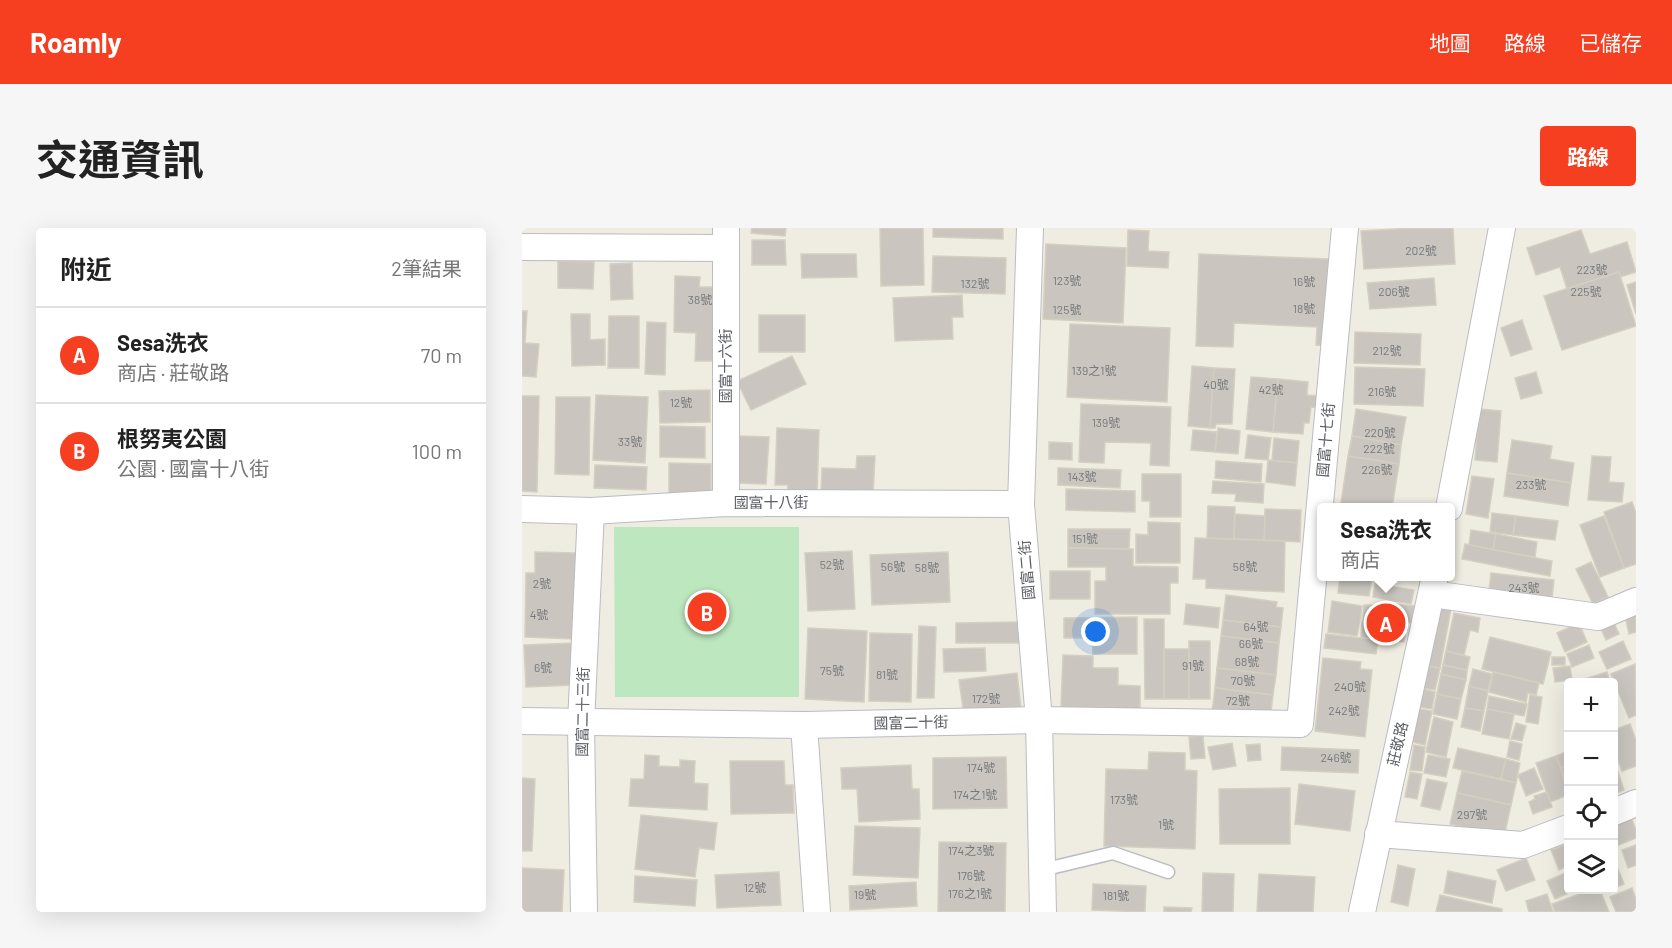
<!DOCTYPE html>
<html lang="zh-TW">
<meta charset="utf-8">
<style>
body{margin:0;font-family:Barlow,"Noto Sans TC",sans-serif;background:#f6f6f6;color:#222}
.controls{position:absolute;right:18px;bottom:18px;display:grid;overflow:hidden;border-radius:6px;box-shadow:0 6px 24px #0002}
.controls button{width:54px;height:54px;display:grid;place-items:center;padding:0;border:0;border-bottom:2px solid #e0e0e0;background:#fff;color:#222;font:30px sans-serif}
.you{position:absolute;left:574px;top:404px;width:21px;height:21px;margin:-15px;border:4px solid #fff;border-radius:50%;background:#1a73e8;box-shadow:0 0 0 9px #1a73e833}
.badge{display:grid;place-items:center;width:39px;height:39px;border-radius:50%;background:#f63e21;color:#fff;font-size:20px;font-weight:700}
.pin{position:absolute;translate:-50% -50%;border:3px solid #fff;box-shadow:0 2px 6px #0006}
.popup{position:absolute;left:795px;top:275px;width:138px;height:78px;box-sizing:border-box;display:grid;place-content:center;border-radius:6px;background:#fff;filter:drop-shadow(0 2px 4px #0005);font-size:20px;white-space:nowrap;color:#767676}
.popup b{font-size:22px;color:#222}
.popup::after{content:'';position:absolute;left:50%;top:100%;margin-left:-12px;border:12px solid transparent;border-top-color:#fff}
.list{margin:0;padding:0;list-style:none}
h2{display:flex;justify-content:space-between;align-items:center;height:78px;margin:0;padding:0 24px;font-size:26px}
h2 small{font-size:20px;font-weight:400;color:#767676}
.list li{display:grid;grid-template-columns:39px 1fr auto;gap:18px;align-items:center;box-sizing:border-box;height:96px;padding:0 24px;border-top:2px solid #e0e0e0}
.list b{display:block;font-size:22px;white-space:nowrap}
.list p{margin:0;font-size:20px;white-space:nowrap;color:#767676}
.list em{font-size:20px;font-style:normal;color:#767676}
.icon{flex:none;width:33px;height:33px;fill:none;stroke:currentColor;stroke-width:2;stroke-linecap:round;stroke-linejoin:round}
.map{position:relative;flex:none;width:1114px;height:684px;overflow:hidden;border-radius:6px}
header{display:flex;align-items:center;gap:36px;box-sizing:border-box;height:84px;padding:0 30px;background:#f63e21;color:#fff}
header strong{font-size:28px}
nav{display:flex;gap:33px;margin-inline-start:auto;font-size:21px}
.intro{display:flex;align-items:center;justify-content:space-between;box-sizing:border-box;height:144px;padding:0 36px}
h1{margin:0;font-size:42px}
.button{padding:15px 27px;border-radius:6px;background:#f63e21;color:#fff;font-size:21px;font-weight:700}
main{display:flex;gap:36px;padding:0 36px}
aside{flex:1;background:#fff;border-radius:6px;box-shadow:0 6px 24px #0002}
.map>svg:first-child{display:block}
.green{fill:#bde8bf}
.building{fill:#cac6bf;stroke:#d4cfc0;stroke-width:1.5}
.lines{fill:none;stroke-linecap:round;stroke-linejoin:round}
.service-casing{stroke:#babcc2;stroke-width:15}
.minor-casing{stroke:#babcc2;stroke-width:28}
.service{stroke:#fff;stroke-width:12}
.minor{stroke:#fff;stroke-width:26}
.labels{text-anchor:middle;stroke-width:5;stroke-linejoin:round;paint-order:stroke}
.number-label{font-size:12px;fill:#77787b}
.street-label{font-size:15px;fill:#5b5e64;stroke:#fff}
</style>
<header>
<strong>Roamly</strong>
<nav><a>地圖</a><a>路線</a><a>已儲存</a></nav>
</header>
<div class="intro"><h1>交通資訊</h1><a class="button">路線</a></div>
<main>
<aside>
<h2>附近<small>2筆結果</small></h2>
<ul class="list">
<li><span class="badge">A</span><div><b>Sesa洗衣</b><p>商店 · 莊敬路</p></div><em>70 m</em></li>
<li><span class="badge">B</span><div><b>根努夷公園</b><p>公園 · 國富十八街</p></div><em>100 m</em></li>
</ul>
</aside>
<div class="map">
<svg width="1114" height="684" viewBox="0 0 1114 684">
<rect width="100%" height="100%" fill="#efede2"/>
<polygon class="green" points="92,299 277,299 277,469 93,469"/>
<g class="building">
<polygon points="230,0 264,0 263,8 229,5"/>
<polygon points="358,0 401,0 402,57 359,58"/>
<polygon points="411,0 481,0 481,11 411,9"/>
<polygon points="891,0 931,0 933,36 842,41 839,3"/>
<polygon points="606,2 627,3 626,23 647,24 646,40 605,38"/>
<polygon points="1059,2 1068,26 1105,14 1114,44 1098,49 1097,44 1045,61 1038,39 1014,47 1005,20"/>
<polygon points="230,12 263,12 264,37 230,37"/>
<polygon points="524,16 604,20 601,95 521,91"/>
<polygon points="279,26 334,26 335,49 280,50"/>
<polygon points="677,26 808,31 805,118 794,117 795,99 712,95 711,119 674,118"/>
<polygon points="411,28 484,30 483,66 410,64"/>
<polygon points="36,33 72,34 71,61 36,60"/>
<polygon points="110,35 111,71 89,72 88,36"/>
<polygon points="1097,44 1114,98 1040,122 1022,68"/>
<polygon points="153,48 178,49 177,59 197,59 195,133 173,133 174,105 152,104"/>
<polygon points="912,50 914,77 848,81 845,55"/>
<polygon points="1114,54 1114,86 1105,57"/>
<polygon points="440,67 441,89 430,89 431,111 373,113 371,70"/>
<polygon points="0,83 5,83 3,115 17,116 14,149 0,148"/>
<polygon points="49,86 68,86 68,112 83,111 83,137 50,138"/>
<rect x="237" y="87" width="46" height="37"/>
<polygon points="87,88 117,88 117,140 86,140"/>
<polygon points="1000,92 1010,121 989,128 979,100"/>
<polygon points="125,94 144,95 143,147 123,146"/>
<polygon points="548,96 648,100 645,174 545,169"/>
<polygon points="833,104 899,106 898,137 832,135"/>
<polygon points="270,128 284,156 229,182 215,153"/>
<polygon points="670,138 692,140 688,200 666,198"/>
<polygon points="833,139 903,141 901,178 832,176"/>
<polygon points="692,140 713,141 710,196 694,196 693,200 688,200"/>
<polygon points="1014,144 1020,165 999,171 993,150"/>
<polygon points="729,149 756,151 751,204 724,201"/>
<polygon points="756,151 786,154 785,167 796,168 795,180 789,179 787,195 782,195 781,206 751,204"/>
<polygon points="188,162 188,194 138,195 137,163"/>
<polygon points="74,167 126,169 123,235 71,232"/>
<polygon points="0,168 17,168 15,264 0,263"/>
<polygon points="34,169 68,169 67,247 33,246"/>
<polygon points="559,176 649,179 647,238 628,237 629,215 583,214 582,235 557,234"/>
<polygon points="834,181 884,189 879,217 830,208"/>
<polygon points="957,181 979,183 975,234 953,232"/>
<polygon points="138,198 183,199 183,230 138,229"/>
<polygon points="255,200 297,202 295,269 265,268 266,257 253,257"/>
<polygon points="696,200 718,203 716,226 693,224"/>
<polygon points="671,202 695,204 693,224 669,222"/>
<polygon points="726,207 749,210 746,232 723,230"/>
<polygon points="217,208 247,209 244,256 215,255"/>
<polygon points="830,208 879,217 877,236 826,228"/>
<polygon points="752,210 777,213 775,235 750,233"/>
<polygon points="990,212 1030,218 1028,231 1052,235 1049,255 985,245"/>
<polygon points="527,214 550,215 550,232 527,231"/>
<polygon points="335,228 353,228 351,267 299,264 300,240 334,241"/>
<polygon points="826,228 877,236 870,280 848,280 819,275"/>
<polygon points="1070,228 1089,229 1087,254 1102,255 1100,274 1066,272"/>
<polygon points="746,232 775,235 773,258 744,254"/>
<polygon points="694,233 740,236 739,254 693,250"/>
<polygon points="147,235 189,236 189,270 147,270"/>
<polygon points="73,237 125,239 124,262 72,260"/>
<polygon points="536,240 599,242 598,260 536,257"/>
<polygon points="985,245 1049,255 1046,278 982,268"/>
<polygon points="620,246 659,246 659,289 628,289 628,273 620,273"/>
<polygon points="950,248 972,251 966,290 944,286"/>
<polygon points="691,253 742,256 741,275 713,273 714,266 690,265"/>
<polygon points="544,261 613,263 613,284 544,282"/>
<polygon points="1110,274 1114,285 1114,336 1102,340 1082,284"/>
<polygon points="686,278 713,279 712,311 685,310"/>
<polygon points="743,281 779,282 778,314 742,312"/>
<polygon points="970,285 994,288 991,307 968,304"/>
<polygon points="713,286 743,288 742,312 712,311"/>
<polygon points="994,288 1036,293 1033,312 991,307"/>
<polygon points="1082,288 1102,340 1078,349 1058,297"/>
<polygon points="626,294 658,295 658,335 614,335 614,306 626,307"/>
<polygon points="546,301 608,301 607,321 546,320"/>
<polygon points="949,302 974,306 971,322 947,317"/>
<polygon points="974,306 1015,314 1013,329 971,322"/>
<polygon points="673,310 763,313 762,364 684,360 684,351 671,351"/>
<polygon points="943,316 1030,333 1028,348 940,331"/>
<polygon points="546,320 611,321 611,338 656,339 656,355 648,355 648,386 573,386 573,353 584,353 584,339 546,339"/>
<polygon points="330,323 333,381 286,383 283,325"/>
<polygon points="13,324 54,325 53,411 3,409 4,345 13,345"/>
<polygon points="426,324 428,374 350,377 348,327"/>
<polygon points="1069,334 1086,369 1071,376 1054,341"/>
<rect x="528" y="343" width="40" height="28"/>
<polygon points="969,345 1032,352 1029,379 966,371"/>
<polygon points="818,348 850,348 847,368 816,365"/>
<polygon points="853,356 892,362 889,376 851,369"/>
<polygon points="704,367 755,374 754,379 761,380 759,399 701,392"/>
<polygon points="810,373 840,378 835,408 806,404"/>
<polygon points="664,376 698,380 696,400 662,396"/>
<polygon points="873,376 894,378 893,395 872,394"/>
<polygon points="842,377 870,378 870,394 841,393"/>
<polygon points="916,378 929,381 918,440 905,438"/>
<polygon points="1114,379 1114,404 1107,406 1102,382"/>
<polygon points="932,385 958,390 956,404 948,402 942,427 924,423"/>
<polygon points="1088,386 1097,406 1084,412 1075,392"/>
<polygon points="615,389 615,426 571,426 570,410 542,410 542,390"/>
<polygon points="622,391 642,391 642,471 623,471"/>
<polygon points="701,392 759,399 757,415 699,408"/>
<polygon points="497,394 498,415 434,415 434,395"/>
<polygon points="840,394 884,399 882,414 839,409"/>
<polygon points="1057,395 1065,414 1043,424 1035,405"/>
<polygon points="397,398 414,399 412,470 395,470"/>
<polygon points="286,400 345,403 342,474 283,471"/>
<polygon points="348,405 390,406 389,474 347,473"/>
<polygon points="804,406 856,412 854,426 802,420"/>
<polygon points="699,408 757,415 754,447 695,440"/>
<polygon points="968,409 1029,424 1021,456 960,441"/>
<rect x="667" y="413" width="21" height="58"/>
<polygon points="1101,413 1109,431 1085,441 1077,424"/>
<polygon points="51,415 53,457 4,459 2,417"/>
<polygon points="1067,417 1072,430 1050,439 1045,426"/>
<polygon points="463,420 464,443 422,444 421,421"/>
<rect x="642" y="421" width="25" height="50"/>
<polygon points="924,423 948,429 945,442 921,437"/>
<polygon points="541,427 571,428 571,440 596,440 596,457 618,458 618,482 539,479"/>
<rect x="1030" y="429" width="13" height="8"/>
<polygon points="801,430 839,434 838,441 850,442 843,509 793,503"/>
<polygon points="1113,436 1114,487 1107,490 1089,446"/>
<polygon points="921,437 945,442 944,452 919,446"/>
<polygon points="905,438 918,440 913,462 900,460"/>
<polygon points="1048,438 1050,452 1033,454 1031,440"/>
<polygon points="695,440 754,447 751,467 693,460"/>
<polygon points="951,441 970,446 966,463 947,458"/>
<polygon points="971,444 1017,455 1014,467 1006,465 1004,474 967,464"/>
<polygon points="1085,444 1088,454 1061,454 1060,452"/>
<polygon points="495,445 499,480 442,487 437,452"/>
<polygon points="919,446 944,452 939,471 915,466"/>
<polygon points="947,458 966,463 962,483 943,480"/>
<polygon points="693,460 751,467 748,491 690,484"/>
<polygon points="901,461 913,464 910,481 897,479"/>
<polygon points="915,466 939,471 935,491 911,486"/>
<polygon points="1008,467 1020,469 1016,496 1004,494"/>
<polygon points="967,468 1005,476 1002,488 965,481"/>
<polygon points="943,480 962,483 958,503 939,499"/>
<polygon points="897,481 910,483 903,517 890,514"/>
<polygon points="965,481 992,486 987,511 960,506"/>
<polygon points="912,489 931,494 924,529 904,524"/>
<polygon points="994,495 1004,498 1000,513 989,511"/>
<polygon points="1108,496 1114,512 1114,538 1100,543 1092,521 1092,502"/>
<polygon points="681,508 683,530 669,531 667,509"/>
<polygon points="988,513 1000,516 997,532 985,529"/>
<polygon points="710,515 714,538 691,542 686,519"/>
<polygon points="738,516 739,532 726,533 724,517"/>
<polygon points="892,517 903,519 900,543 888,542"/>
<polygon points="760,519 837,522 836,545 759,542"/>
<polygon points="936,520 984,531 979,551 931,540"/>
<polygon points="1046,523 1046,538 1039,540 1034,528"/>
<polygon points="627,524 663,525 663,542 675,543 673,621 582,618 584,541 626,542"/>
<polygon points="123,527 137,528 137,538 158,539 158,532 173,533 172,555 186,556 185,582 107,578 109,551 122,551"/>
<polygon points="906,527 928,531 924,549 902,545"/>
<polygon points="1034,528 1046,562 1046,567 1028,574 1014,535"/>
<polygon points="484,529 485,580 411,581 411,530"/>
<polygon points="984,531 998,535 994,555 979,551"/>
<polygon points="1092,532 1102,562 1092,566"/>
<polygon points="208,533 262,533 263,557 271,557 272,585 209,586"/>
<polygon points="389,537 390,561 397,561 398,591 337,594 335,561 320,561 319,540"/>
<polygon points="1046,538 1046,562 1039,540"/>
<polygon points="1012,540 1021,561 1004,568 996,547"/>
<polygon points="940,543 994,555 989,577 935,565"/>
<polygon points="888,544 900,546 895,571 883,569"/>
<polygon points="0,550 13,551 10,623 0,623"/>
<polygon points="905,551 925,555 918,582 899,578"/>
<polygon points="777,556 833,563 828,603 773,596"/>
<polygon points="768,560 768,616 698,616 697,561"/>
<polygon points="1025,564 1030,579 1011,586 1007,574 1013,571 1012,568"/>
<polygon points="935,565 989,577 982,609 928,596"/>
<polygon points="119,587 195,595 192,622 177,620 173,649 113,641"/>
<polygon points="1109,589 1114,602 1114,610 1092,619 1092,596"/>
<polygon points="333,598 398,600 396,650 331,647"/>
<polygon points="417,614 484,615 483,684 416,684"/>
<polygon points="1046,616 1046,638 1037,642 1029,622"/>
<polygon points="1114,617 1114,637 1106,640 1100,622"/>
<polygon points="1004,630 1013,652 984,663 975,642"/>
<polygon points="1092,631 1102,656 1092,660"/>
<polygon points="876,637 893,641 886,678 869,674"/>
<polygon points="0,640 42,642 40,684 0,684"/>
<polygon points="926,643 974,653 970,675 922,665"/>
<polygon points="257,644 259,677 195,680 193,647"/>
<polygon points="1046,644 1046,662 1054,662 1033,671 1025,653"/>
<polygon points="681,645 712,646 711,684 680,684"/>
<polygon points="737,646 793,649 791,684 735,684"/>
<polygon points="113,648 175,652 173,678 112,674"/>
<polygon points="394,654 395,678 328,682 327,658"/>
<polygon points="571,656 624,658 623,684 570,682"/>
<polygon points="1110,660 1114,671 1114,684 1094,684 1088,669"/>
<polygon points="1069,662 1078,662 1087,684 1033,684 1030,676"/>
<polygon points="1025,666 1031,684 1007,684 1004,673"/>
<polygon points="918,667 980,681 980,684 914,684"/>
<polygon points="642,679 670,680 669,684 642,684"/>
</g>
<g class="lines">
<defs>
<polyline id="service" points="520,642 591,625 646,644"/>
<g id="minor">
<polyline points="204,0 204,275"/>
<polyline points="508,0 499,276 517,492 521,684"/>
<polyline points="0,19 203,20"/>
<polyline points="927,280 980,0"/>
<polyline points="0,281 69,283 204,275 499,276"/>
<polyline points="910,366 1076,389 1114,373"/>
<polyline points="0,493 282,497 517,492 778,496 823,0"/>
<polyline points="282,497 295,684"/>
<polyline points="1092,584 1114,575"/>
<polyline points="856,606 1001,617 1046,600"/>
<polyline points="62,684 59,495 69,283"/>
<polyline points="840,684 913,348"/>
</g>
</defs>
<use href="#service" class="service-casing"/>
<use href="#minor" class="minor-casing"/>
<use href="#service" class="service"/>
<use href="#minor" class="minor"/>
</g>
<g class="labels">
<g class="number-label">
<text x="899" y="27">202號</text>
<text x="1070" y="46">223號</text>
<text x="545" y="57">123號</text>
<text x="782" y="58">16號</text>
<text x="453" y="60">132號</text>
<text x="872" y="68">206號</text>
<text x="1064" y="68">225號</text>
<text x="178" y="76">38號</text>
<text x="782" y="85">18號</text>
<text x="545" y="86">125號</text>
<text x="865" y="127">212號</text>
<text x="572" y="147">139之1號</text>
<text x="694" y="161">40號</text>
<text x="749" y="166">42號</text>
<text x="860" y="168">216號</text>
<text x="159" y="179">12號</text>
<text x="584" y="199">139號</text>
<text x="858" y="209">220號</text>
<text x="108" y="218">33號</text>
<text x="857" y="225">222號</text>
<text x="855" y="246">226號</text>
<text x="560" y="253">143號</text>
<text x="1009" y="261">233號</text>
<text x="563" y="315">151號</text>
<text x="310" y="341">52號</text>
<text x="371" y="343">56號</text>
<text x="723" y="343">58號</text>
<text x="405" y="344">58號</text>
<text x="20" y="360">2號</text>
<text x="1002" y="364">243號</text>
<text x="17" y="391">4號</text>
<text x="734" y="403">64號</text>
<text x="729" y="420">66號</text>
<text x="725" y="438">68號</text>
<text x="671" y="442">91號</text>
<text x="21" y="444">6號</text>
<text x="310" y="447">75號</text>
<text x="365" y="451">81號</text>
<text x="721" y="457">70號</text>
<text x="828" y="463">240號</text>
<text x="464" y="475">172號</text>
<text x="716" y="477">72號</text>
<text x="822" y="487">242號</text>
<text x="814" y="534">246號</text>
<text x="459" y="544">174號</text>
<text x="453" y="571">174之1號</text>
<text x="602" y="576">173號</text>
<text x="950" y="591">297號</text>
<text x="644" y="601">1號</text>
<text x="449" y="627">174之3號</text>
<text x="449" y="652">176號</text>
<text x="233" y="664">12號</text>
<text x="448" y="670">176之1號</text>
<text x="343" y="671">19號</text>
<text x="594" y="672">181號</text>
</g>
<g class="street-label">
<text transform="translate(204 138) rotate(-90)" y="5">國富十六街</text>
<text transform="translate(804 212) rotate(-85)" y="5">國富十七街</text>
<text x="249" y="280">國富十八街</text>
<text transform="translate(505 342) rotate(-95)" y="5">國富二街</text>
<text transform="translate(61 484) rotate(-89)" y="5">國富二十三街</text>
<text transform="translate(389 495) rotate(-1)" y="5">國富二十街</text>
<text transform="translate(876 516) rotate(-77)" y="5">莊敬路</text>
</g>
</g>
</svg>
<div class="controls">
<button>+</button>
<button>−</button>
<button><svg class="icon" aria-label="locate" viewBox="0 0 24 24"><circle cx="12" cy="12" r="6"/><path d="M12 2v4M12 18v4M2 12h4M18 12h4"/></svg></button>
<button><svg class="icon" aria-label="layers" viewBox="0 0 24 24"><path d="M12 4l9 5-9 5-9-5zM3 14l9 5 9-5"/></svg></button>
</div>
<div class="you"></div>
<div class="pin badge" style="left:864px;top:395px">A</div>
<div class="popup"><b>Sesa洗衣</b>商店</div>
<div class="pin badge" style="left:185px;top:384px">B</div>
</div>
</main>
